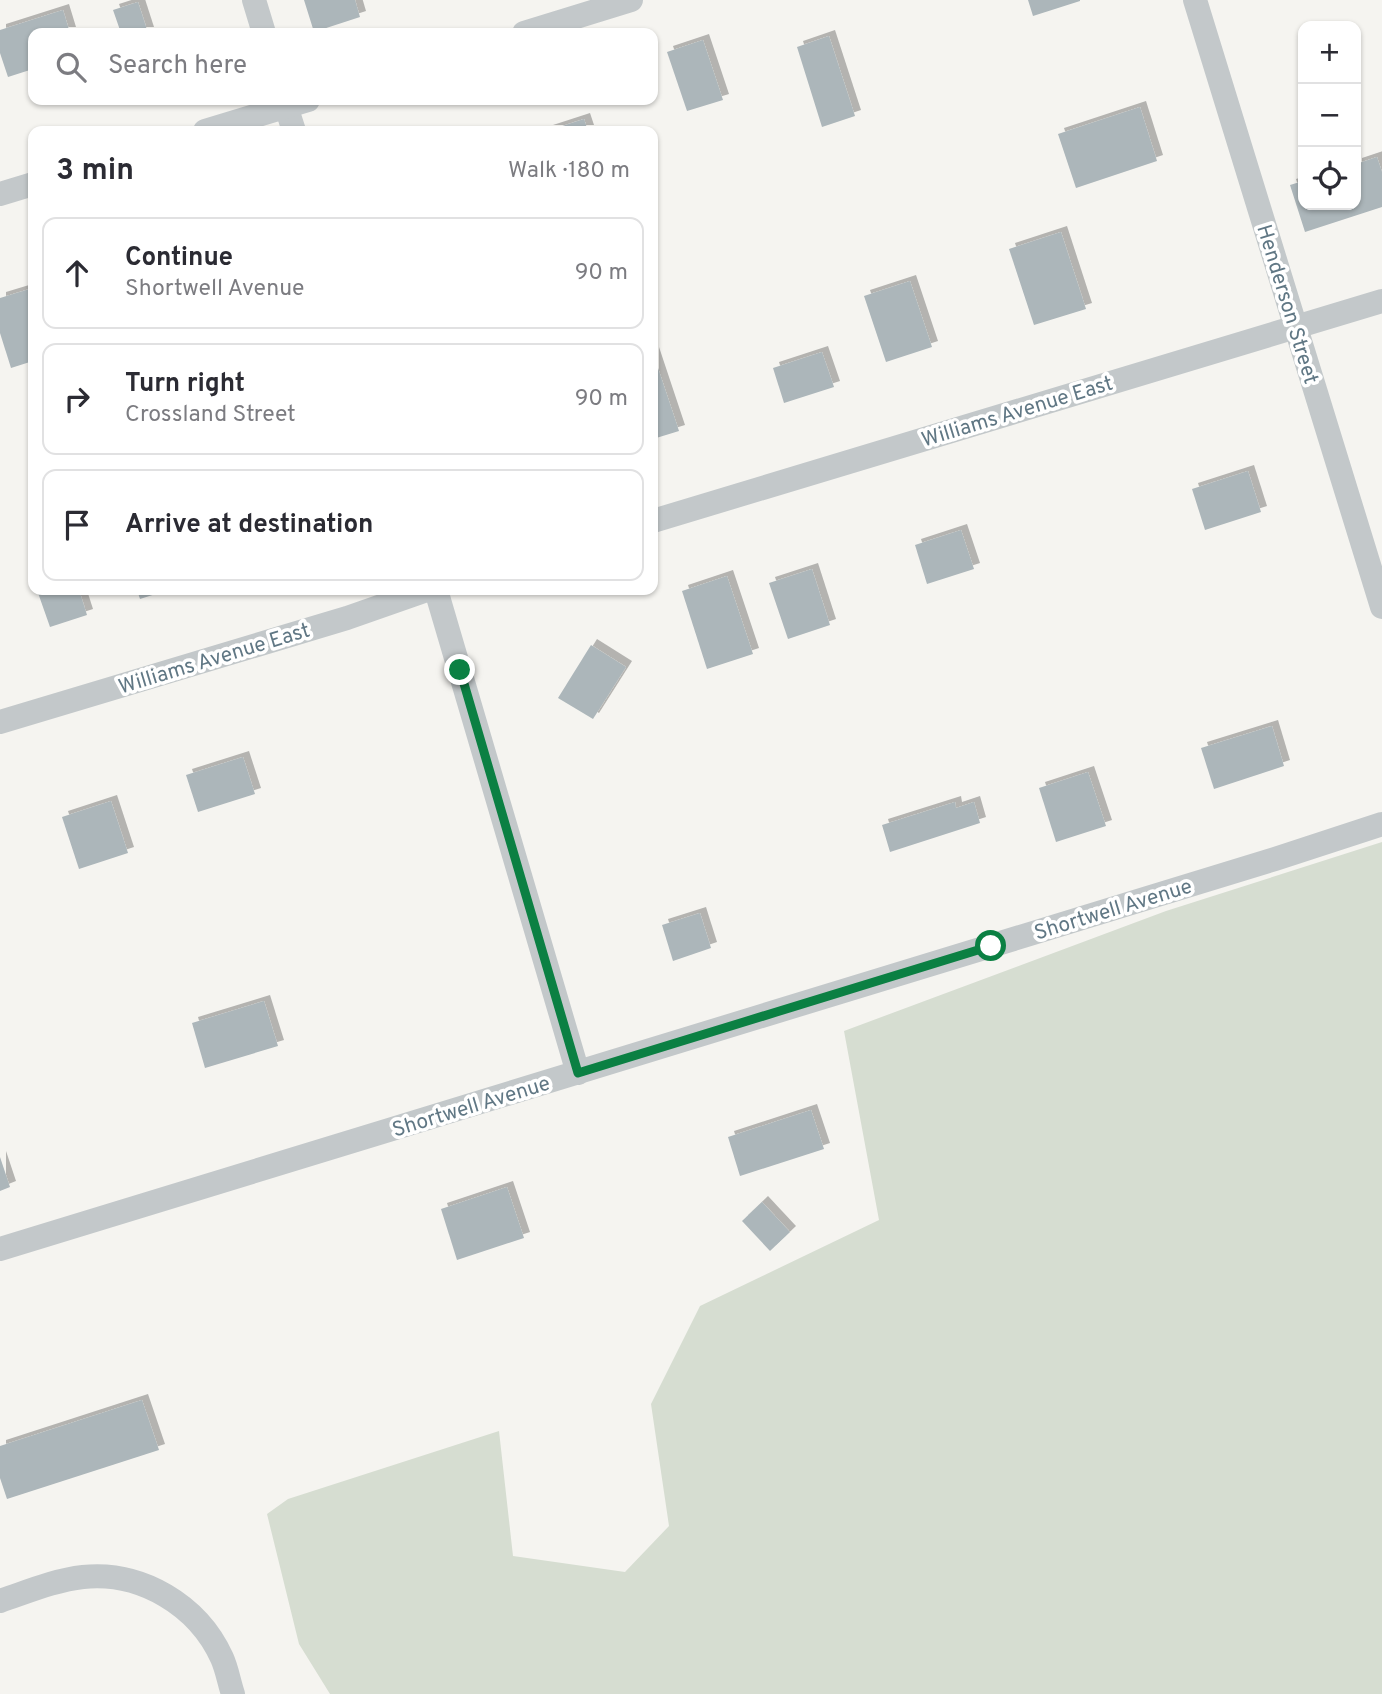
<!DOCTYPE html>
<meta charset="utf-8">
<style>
body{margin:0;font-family:Overpass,sans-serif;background:#f2f2f3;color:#2b2b33}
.controls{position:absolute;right:21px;top:21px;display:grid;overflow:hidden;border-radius:14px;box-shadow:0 2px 5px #0004}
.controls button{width:63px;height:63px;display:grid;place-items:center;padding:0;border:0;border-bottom:2px solid #e1e1e2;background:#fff;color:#2b2b33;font:35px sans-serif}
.stop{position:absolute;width:21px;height:21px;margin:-16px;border:5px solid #0b8043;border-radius:50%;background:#fff}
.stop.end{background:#0b8043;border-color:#fff;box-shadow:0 2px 7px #0008}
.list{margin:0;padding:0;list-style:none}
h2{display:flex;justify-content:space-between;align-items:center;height:91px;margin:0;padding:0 28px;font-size:30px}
h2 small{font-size:23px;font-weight:400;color:#7c7c81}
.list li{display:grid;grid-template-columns:46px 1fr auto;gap:21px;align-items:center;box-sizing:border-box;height:112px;margin:0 14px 14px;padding:0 14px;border:2px solid #e1e1e2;border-radius:14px}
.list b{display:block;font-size:26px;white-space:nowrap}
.list p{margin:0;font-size:23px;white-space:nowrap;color:#7c7c81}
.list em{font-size:23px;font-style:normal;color:#7c7c81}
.icon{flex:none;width:38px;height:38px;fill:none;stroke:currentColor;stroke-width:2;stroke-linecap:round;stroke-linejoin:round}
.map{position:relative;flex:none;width:1382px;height:1694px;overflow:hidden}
.search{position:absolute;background:#fff;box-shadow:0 2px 5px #0004;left:28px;top:28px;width:630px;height:77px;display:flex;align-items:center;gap:18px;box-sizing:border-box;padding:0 24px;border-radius:14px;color:#7c7c81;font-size:26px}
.panel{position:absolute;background:#fff;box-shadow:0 2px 5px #0004;left:28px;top:126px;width:630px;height:469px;border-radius:14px}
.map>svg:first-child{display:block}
.green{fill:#d6ddd1}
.building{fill:#acb6ba;filter:url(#shadow)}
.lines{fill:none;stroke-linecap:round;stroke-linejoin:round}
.street{stroke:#c3c8ca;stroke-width:24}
.route{stroke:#0b8043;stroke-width:9}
.labels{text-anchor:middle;stroke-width:7;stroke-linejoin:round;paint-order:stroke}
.street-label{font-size:21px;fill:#607784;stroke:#fff}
</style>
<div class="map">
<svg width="1382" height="1694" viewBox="0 0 1382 1694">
<defs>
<filter id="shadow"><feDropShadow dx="6" dy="-6" stdDeviation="0" flood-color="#0004"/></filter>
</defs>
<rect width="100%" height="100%" fill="#f5f4f0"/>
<polygon class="green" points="1382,842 1382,1694 330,1694 299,1644 267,1514 288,1499 499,1431 513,1556 625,1572 669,1526 651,1404 700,1306 879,1220 844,1031 1166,911"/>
<g class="building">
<polygon points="304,0 355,0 360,17 314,32"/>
<polygon points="1028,0 1080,0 1080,1 1033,16"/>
<polygon points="138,2 148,33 121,33 113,10"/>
<polygon points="63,10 70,33 33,33 33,69 8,77 0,53 0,30"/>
<polygon points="829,36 855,116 822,127 797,47"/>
<polygon points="703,40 723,100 687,111 667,52"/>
<polygon points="1140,107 1157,161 1076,188 1058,134"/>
<polygon points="584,119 588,131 547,131"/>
<polygon points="1377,157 1382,172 1382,207 1305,232 1290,185 1303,181 1303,205 1356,205 1356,164"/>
<polygon points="1061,232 1086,309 1034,325 1009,249"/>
<polygon points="910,281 932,347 886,362 864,296"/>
<polygon points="33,288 33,361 11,368 0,333 0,298"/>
<polygon points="822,352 834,387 784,403 773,368"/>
<polygon points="653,353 679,431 653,439"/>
<polygon points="1248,471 1261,512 1205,530 1192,489"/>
<polygon points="961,530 974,569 927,584 915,545"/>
<polygon points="812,569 830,625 788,639 769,583"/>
<polygon points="727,576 753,654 707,669 682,591"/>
<polygon points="37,590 79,590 87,615 50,627"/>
<polygon points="137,590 168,590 140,599"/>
<polygon points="591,645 626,667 593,719 558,698"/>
<polygon points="1272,726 1284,766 1214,789 1201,748"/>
<polygon points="243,757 255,794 198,812 186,775"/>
<polygon points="1088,772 1106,826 1056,842 1039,788"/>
<polygon points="111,801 128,853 79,869 62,817"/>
<polygon points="955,802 956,808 974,802 980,823 890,852 882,825"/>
<polygon points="700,913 711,948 673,961 662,925"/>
<polygon points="264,1001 278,1046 205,1068 192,1023"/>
<polygon points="811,1110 824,1149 740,1176 728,1137"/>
<polygon points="0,1157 10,1187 0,1191"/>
<polygon points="507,1187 524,1238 457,1260 441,1209"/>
<polygon points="762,1202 790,1232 770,1251 742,1221"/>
<polygon points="142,1400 159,1450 7,1499 0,1478 0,1446"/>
</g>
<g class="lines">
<g class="street">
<polyline points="254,0 264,33"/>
<polyline points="1195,0 1382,607"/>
<polyline points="524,33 631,0"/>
<polyline points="284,100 294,131"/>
<polyline points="205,131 308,100"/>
<polyline points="0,194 33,184"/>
<polyline points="653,521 1382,301"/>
<polyline points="436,590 578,1073"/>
<polyline points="0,722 347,618 427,590"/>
<polyline points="0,1249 1275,859 1382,824"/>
<path d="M 0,1601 C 27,1592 55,1580 83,1577 C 141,1571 198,1605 222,1658 C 227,1669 229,1682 233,1694"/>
</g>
</g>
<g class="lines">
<polyline class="route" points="460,670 578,1073 991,946"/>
</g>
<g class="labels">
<g class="street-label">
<text transform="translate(1288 304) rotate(73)" y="7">Henderson Street</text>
<text transform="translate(1017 411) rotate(-17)" y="7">Williams Avenue East</text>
<text transform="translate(214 658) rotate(-17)" y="7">Williams Avenue East</text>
<text transform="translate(1113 909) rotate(-17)" y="7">Shortwell Avenue</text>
<text transform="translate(471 1106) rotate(-17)" y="7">Shortwell Avenue</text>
</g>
</g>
</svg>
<div class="controls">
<button>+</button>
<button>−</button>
<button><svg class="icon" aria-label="locate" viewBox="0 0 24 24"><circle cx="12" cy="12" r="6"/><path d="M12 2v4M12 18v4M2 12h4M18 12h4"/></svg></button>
</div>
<div class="stop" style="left:991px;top:946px"></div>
<div class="stop end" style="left:460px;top:670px"></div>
<div class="search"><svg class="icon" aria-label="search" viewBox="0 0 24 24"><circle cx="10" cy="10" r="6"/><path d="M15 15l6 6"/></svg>Search here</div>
<section class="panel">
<h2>3 min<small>Walk · 180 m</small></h2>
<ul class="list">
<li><svg class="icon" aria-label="ahead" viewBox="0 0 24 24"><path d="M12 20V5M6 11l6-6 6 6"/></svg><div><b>Continue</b><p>Shortwell Avenue</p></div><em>90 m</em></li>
<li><svg class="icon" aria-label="right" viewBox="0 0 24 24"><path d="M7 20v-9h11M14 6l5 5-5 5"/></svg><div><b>Turn right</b><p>Crossland Street</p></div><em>90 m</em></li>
<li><svg class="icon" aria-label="arrive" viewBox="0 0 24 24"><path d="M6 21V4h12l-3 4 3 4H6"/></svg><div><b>Arrive at destination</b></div></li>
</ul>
</section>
</div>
